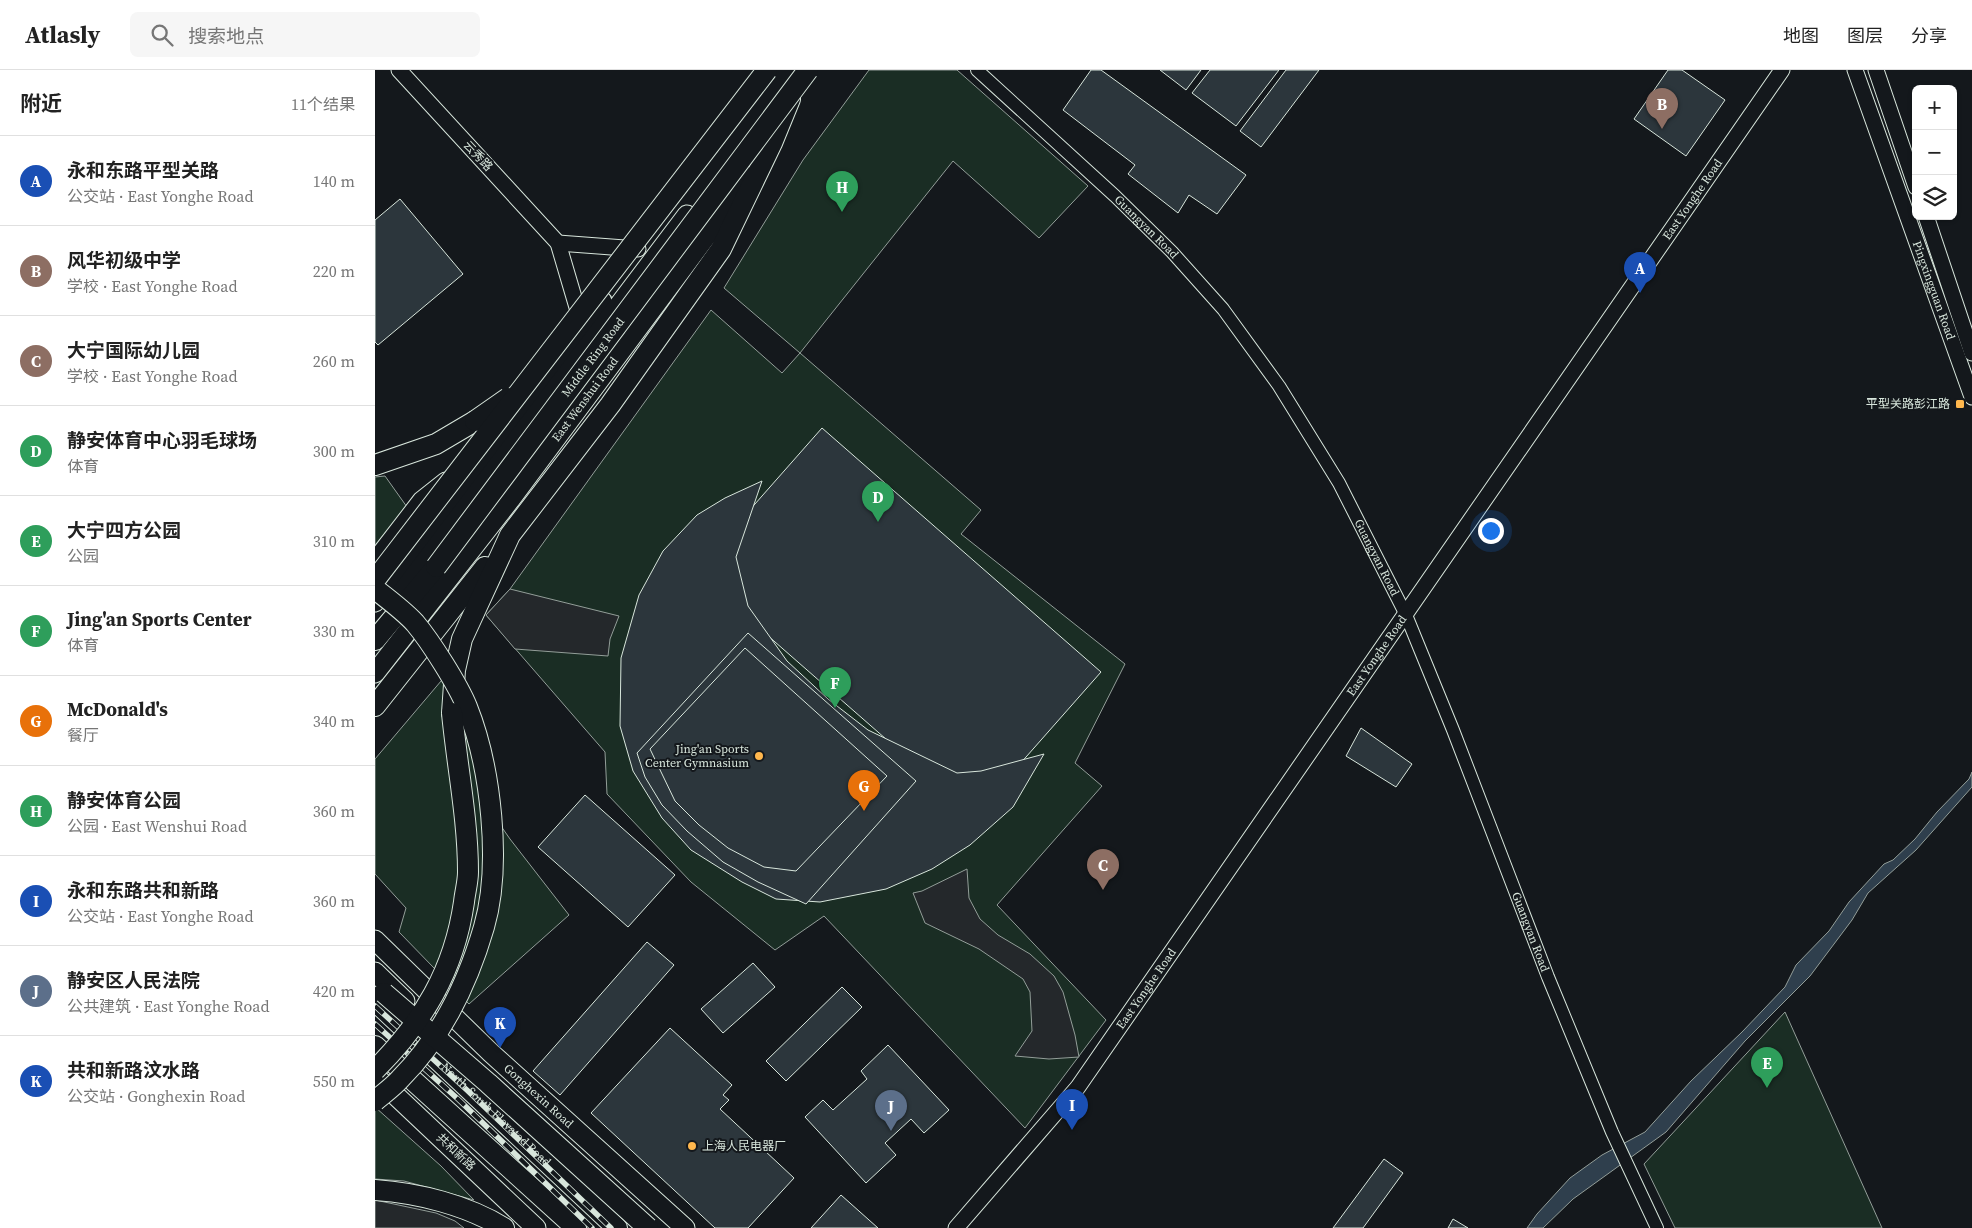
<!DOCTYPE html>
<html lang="zh">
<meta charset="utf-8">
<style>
body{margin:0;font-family:"Source Serif 4","Noto Sans SC",serif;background:#f6f6f6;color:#222}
.controls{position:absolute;right:15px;top:15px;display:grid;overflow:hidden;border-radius:8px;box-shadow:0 1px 4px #0004}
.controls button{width:45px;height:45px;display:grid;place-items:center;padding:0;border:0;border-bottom:1px solid #e0e0e0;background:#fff;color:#222;font:25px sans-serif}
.you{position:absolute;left:1115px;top:460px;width:18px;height:18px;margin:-12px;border:4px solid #fff;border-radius:50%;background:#1a73e8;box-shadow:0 0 0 8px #1a73e833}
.badge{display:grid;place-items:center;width:32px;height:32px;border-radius:50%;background:#db2777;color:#fff;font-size:16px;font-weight:700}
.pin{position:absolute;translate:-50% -41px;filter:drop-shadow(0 1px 2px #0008)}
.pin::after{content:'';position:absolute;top:26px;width:18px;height:15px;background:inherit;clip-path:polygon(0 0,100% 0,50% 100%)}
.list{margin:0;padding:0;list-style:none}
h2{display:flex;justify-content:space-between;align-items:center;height:65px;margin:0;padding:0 20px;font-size:21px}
h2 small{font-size:16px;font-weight:400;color:#767676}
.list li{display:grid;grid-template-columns:32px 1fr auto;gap:15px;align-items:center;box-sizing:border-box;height:90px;padding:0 20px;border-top:1px solid #e0e0e0}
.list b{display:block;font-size:19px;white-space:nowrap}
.list p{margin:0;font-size:16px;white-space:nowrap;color:#767676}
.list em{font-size:16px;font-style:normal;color:#767676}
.icon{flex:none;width:28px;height:28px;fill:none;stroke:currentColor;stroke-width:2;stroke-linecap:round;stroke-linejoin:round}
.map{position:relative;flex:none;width:1597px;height:1158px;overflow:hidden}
header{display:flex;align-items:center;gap:30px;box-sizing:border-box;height:70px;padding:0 25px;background:#fff;border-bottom:1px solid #e0e0e0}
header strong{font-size:24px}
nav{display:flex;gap:28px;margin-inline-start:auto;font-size:18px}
.search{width:350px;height:45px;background:#f6f6f6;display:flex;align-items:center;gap:12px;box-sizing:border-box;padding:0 18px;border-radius:8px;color:#767676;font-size:19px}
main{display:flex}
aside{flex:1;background:#fff}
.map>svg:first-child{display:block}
.green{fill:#1a2d24;stroke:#939e99}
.parking{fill:#24282b;stroke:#939e99}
.water{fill:#2f3f4d;stroke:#939e99}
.building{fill:#2c363c;stroke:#d8e6dc}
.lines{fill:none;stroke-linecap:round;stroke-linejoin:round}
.minor-casing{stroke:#d8e6dc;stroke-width:14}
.tertiary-casing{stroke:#d8e6dc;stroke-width:17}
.primary-casing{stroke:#d8e6dc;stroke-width:21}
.trunk-casing{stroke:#d8e6dc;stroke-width:22}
.minor{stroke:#14181c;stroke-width:12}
.tertiary{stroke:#14181c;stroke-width:15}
.primary{stroke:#14181c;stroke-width:19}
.trunk{stroke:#14181c;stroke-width:20}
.rail-casing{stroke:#d8e6dc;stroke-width:5.5}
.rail{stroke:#14181c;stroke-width:4;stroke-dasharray:11;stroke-linecap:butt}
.trunk-bridge-casing{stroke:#d8e6dc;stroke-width:22;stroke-linecap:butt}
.trunk-bridge{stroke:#14181c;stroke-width:20}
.poi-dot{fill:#ffb74d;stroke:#14181c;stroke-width:2}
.labels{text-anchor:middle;stroke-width:4;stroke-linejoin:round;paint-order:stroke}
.street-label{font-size:12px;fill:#d8e6dc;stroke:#14181c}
.poi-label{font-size:12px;fill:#d8e6dc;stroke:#14181c;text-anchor:end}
</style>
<header>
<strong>Atlasly</strong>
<div class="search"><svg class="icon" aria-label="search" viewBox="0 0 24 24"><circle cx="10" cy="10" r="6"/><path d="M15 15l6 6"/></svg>搜索地点</div>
<nav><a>地图</a><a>图层</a><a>分享</a></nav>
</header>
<main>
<aside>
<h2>附近<small>11个结果</small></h2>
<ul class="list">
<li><span class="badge" style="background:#1a4fb4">A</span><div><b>永和东路平型关路</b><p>公交站 · East Yonghe Road</p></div><em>140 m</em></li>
<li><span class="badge" style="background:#8d6e63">B</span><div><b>风华初级中学</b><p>学校 · East Yonghe Road</p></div><em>220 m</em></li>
<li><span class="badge" style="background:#8d6e63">C</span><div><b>大宁国际幼儿园</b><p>学校 · East Yonghe Road</p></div><em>260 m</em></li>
<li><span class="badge" style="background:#2e9e5b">D</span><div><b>静安体育中心羽毛球场</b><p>体育</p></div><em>300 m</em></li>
<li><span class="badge" style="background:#2e9e5b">E</span><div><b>大宁四方公园</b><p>公园</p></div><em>310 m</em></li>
<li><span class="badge" style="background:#2e9e5b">F</span><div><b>Jing'an Sports Center</b><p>体育</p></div><em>330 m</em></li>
<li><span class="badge" style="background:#e8710a">G</span><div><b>McDonald's</b><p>餐厅</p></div><em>340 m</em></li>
<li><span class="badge" style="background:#2e9e5b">H</span><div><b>静安体育公园</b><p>公园 · East Wenshui Road</p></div><em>360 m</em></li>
<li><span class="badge" style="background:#1a4fb4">I</span><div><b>永和东路共和新路</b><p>公交站 · East Yonghe Road</p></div><em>360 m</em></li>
<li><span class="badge" style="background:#5c6f8a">J</span><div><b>静安区人民法院</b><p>公共建筑 · East Yonghe Road</p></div><em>420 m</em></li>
<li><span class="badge" style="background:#1a4fb4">K</span><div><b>共和新路汶水路</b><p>公交站 · Gonghexin Road</p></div><em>550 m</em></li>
</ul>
</aside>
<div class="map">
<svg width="1597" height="1158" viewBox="0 0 1597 1158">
<rect width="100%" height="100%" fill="#14181c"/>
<g class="green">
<polygon points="494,0 582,0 713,116 664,168 578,91 425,283 606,440 586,464 750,594 700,693 727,716 622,835 731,950 650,1058 449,846 400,880 316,812 232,724 230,682 111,545 135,519 336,240 407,303 425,283 349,218 428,90"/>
<polygon points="10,406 32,437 0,476 0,407"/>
<polygon points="72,604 79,620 112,736 135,769 194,845 94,934 24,862 31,838 0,804 0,689"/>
<polygon points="1410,942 1507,1158 1300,1158 1269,1094"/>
<polygon points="0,1037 66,1096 99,1130 29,1111 0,1109"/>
</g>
<g class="parking">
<polygon points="135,519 244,546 235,569 233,586 140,579 111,545"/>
<polygon points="592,799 594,828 605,849 623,865 655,884 679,906 688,922 700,965 704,987 674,989 640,986 657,961 655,922 648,909 604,879 550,853 538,823 547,821"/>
<polygon points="0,1130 61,1143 80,1151 89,1158 0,1158"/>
</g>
<polygon class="water" points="1597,702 1597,717 1541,780 1493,823 1477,850 1435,906 1370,971 1291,1062 1198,1129 1168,1158 1152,1158 1162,1144 1195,1108 1227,1085 1270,1062 1316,1011 1367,962 1410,917 1421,895 1454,861 1474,832 1509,794 1518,790 1540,769 1562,742 1594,709"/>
<g class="building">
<polygon points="716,0 726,0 871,105 842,144 814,125 803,143 753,104 760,95 688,40"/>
<polygon points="785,0 826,0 811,20"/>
<polygon points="835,0 904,0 861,56 817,23"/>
<polygon points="911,0 944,0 886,77 865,61"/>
<polygon points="1293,0 1307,0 1350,30 1311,86 1259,49"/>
<polygon points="25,129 88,204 3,275 0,272 0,150"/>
<polygon points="447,358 726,602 599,746 320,502"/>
<polygon points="387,411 361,487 373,536 412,591 453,629 493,660 582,703 606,701 669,684 638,737 595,775 557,799 511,819 445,832 401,829 367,812 316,780 287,748 258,701 245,656 246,588 264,525 288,481 322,445 350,428"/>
<polygon points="373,563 541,711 431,834 383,812 348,792 312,761 287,735 270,707 262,683"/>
<polygon points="370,578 512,706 421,801 389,797 353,778 324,755 300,731 275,679"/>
<polygon points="986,658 1037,694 1021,717 971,686"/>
<polygon points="210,725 300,805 253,857 163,777"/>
<polygon points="272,872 299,895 185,1025 158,1001"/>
<polygon points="378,893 400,917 348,963 326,939"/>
<polygon points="467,917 487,937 411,1011 391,991"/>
<polygon points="295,958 357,1015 348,1025 354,1030 345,1039 419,1108 373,1158 340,1158 216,1043"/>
<polygon points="513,975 574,1040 549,1063 536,1049 510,1073 521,1085 491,1113 430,1047 448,1030 458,1040 492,1009 486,1001"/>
<polygon points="1009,1089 1028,1103 988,1158 958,1158"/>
<polygon points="466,1125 503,1158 436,1158"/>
<polygon points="1078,1149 1093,1158 1073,1158"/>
</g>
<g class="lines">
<defs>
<g id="minor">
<path id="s1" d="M 602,0 L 740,126 L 797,182 L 848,239 L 904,316 L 964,413 L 1031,545 L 1078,660 L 1173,907 L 1237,1062 L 1282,1158"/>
</g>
<g id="tertiary">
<polyline points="24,0 183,173 206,251"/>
<path id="s2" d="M 1480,0 L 1597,327"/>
<polyline points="1501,0 1541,117"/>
<polyline points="1551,146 1597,283"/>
<polyline points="183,173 263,179"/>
<path id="s3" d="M 581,1158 L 703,1017 L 1407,0"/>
</g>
<g id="primary">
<polyline points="0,492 47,431 71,412"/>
<polyline points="0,532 227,231"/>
<polyline points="18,534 312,145"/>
<path id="s4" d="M 0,603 L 135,430 L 339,156 L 365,99"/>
<path id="s5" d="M 0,870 L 116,983 L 310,1158"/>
<polyline points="0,902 30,931"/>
<polyline points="0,1006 161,1158"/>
</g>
<g id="trunk">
<polyline points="0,395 61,374 100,351"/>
<polyline points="0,570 61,497"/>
<polyline points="0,636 110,497"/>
<polyline points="77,643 80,600 87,569 135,465 235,335 346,179 397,73 415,29"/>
<path id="s6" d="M 0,931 L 242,1158"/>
<polyline points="0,976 201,1158"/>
<path d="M 0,1120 C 43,1123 92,1135 129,1158"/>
</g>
</defs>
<use href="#minor" class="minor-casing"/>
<use href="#tertiary" class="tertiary-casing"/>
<use href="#primary" class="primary-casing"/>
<use href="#trunk" class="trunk-casing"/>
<use href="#minor" class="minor"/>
<use href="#tertiary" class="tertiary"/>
<use href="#primary" class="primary"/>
<use href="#trunk" class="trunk"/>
<defs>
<g id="rail">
<polyline points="0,936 93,1021 236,1158"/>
<polyline points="0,954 84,1030 217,1158"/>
</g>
</defs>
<use href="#rail" class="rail-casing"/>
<use href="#rail" class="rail"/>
<defs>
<g id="trunk-bridge">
<polyline points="100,351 133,328"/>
<path id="s7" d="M 61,497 L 433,0"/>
<polyline points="0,510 392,0"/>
<path d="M 0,519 C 13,529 29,541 40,553 C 56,572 83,615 92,637 C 116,697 127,795 109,857 C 93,912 66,968 25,1009 C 18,1017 8,1024 0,1031"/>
<polyline points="9,923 113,1013 273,1158"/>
<path d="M 0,1000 C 48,952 79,901 89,832 C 90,822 93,812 93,802 C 93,749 82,696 77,643"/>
</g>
</defs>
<use href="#trunk-bridge" class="trunk-bridge-casing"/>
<use href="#trunk-bridge" class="trunk-bridge"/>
</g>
<g class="poi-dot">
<rect x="1580" y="329" width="10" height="10" rx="2.5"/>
<circle cx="384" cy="686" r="5"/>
<circle cx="317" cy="1076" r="5"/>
</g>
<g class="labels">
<g class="street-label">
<text transform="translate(103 86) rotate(47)" y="4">云秀路</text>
<text dy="4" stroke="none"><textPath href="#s3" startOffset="1266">East Yonghe Road</textPath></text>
<text dy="4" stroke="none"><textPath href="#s1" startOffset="231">Guangyan Road</textPath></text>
<text dy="4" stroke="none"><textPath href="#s2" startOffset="234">Pingxingguan Road</textPath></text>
<text dy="4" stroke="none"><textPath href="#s7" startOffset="262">Middle Ring Road</textPath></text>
<text dy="4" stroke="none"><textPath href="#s4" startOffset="345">East Wenshui Road</textPath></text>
<text dy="4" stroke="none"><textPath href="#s1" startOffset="636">Guangyan Road</textPath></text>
<text dy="4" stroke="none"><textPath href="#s3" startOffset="711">East Yonghe Road</textPath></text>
<text dy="4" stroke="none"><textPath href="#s1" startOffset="1041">Guangyan Road</textPath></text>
<text dy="4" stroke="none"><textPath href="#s3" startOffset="306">East Yonghe Road</textPath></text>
<text dy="4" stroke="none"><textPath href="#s5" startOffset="226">Gonghexin Road</textPath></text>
<text dy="4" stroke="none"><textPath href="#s6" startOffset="166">North-South Elevated Road</textPath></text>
<text transform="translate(81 1082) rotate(43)" y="4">共和新路</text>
</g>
<g class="poi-label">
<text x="1575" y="338">平型关路彭江路</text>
<text x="374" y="683">Jing'an Sports<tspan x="374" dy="14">Center Gymnasium</tspan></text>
<text x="327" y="1080" text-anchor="start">上海人民电器厂</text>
</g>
</g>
</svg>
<div class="controls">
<button>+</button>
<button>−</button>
<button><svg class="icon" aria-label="layers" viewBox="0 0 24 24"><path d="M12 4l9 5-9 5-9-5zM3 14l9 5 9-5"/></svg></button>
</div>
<div class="you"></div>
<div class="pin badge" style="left:1265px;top:223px;background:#1a4fb4">A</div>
<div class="pin badge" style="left:1287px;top:59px;background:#8d6e63">B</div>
<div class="pin badge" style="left:728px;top:820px;background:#8d6e63">C</div>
<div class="pin badge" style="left:503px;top:452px;background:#2e9e5b">D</div>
<div class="pin badge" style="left:1392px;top:1018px;background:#2e9e5b">E</div>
<div class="pin badge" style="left:460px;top:638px;background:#2e9e5b">F</div>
<div class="pin badge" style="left:489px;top:741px;background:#e8710a">G</div>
<div class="pin badge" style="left:467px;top:142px;background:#2e9e5b">H</div>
<div class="pin badge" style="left:697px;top:1060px;background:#1a4fb4">I</div>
<div class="pin badge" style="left:516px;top:1061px;background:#5c6f8a">J</div>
<div class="pin badge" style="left:125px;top:978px;background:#1a4fb4">K</div>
</div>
</main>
